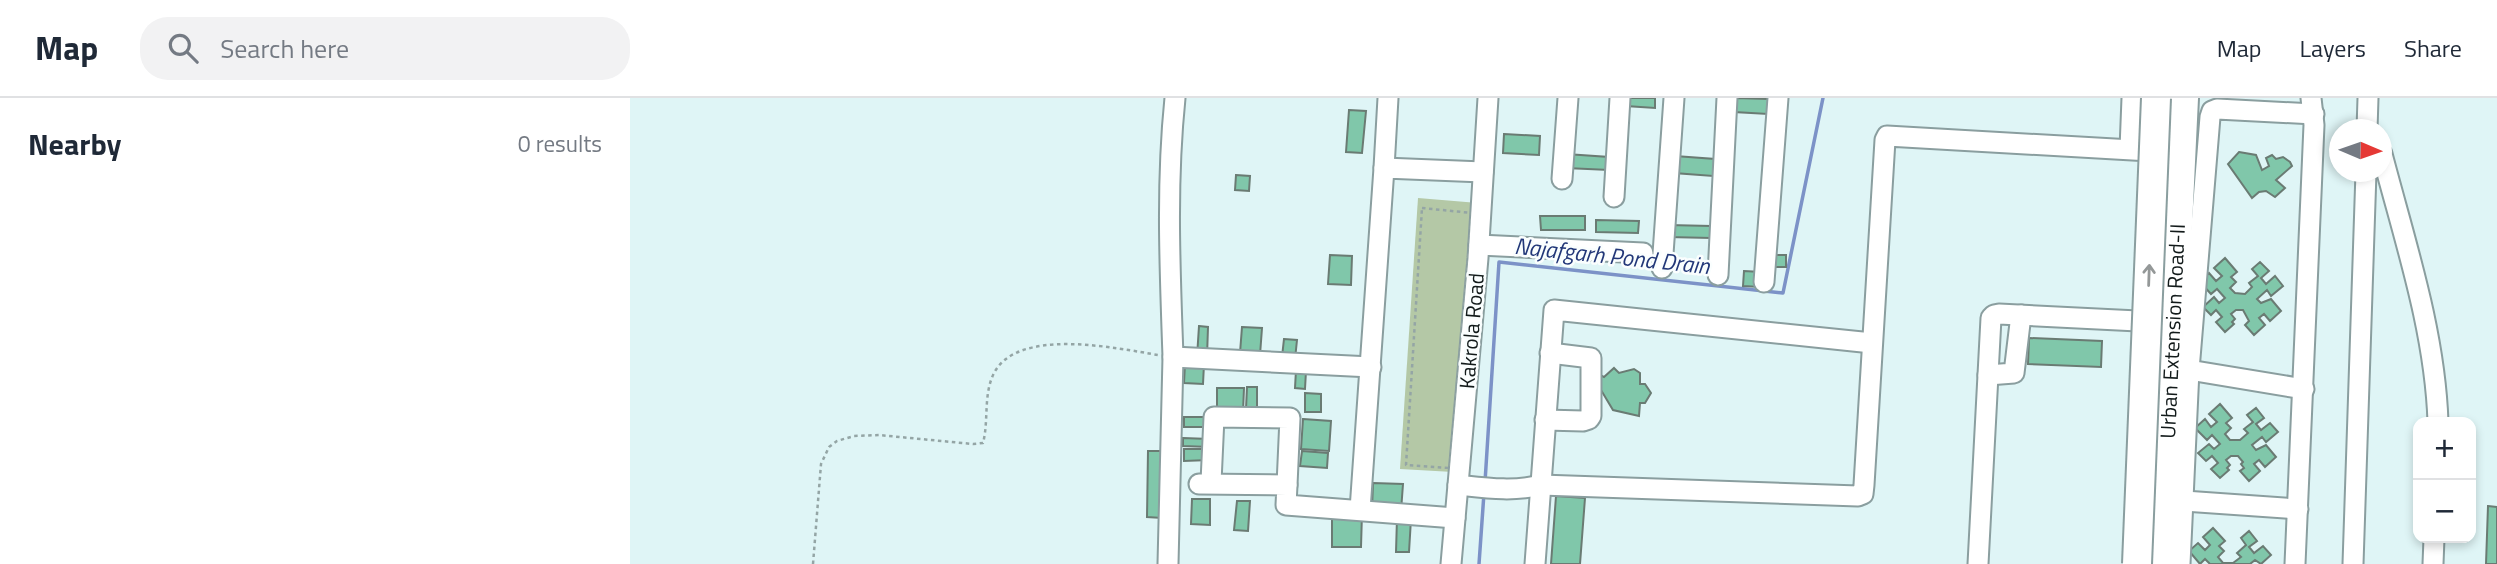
<!DOCTYPE html>
<meta charset="utf-8">
<style>
body{margin:0;font-family:"Titillium Web",sans-serif;background:#f2f2f3;color:#1f2937}
.controls{position:absolute;right:21px;bottom:21px;display:grid;overflow:hidden;border-radius:14px;box-shadow:0 4px 10px #0003}
.controls button{width:63px;height:63px;display:grid;place-items:center;padding:0;border:0;border-bottom:2px solid #e0e1e3;background:#fff;color:#1f2937;font:35px sans-serif}
.compass{position:absolute;left:1699px;top:21px;width:63px;height:63px;border-radius:50%;background:#fff;box-shadow:0 4px 10px #0003;rotate:92deg}
.list{margin:0;padding:0;list-style:none}
h2{display:flex;justify-content:space-between;align-items:center;height:91px;margin:0;padding:0 28px;font-size:30px}
h2 small{font-size:23px;font-weight:400;color:#747a83}
.icon{flex:none;width:38px;height:38px;fill:none;stroke:currentColor;stroke-width:2;stroke-linecap:round;stroke-linejoin:round}
.map{position:relative;flex:none;width:1867px;height:466px;overflow:hidden}
header{display:flex;align-items:center;gap:42px;box-sizing:border-box;height:98px;padding:0 35px;background:#fff;border-bottom:2px solid #e0e1e3}
header strong{font-size:33px}
nav{display:flex;gap:38px;margin-inline-start:auto;font-size:24px}
.search{width:490px;height:63px;background:#f2f2f3;display:flex;align-items:center;gap:18px;box-sizing:border-box;padding:0 24px;border-radius:28px;color:#747a83;font-size:26px}
main{display:flex}
aside{flex:1;background:#fff}
.map>svg:first-child{display:block}
.green{fill:#b4c8a6}
.lines{fill:none;stroke-linecap:round;stroke-linejoin:round}
.stream{stroke:#7c92c7;stroke-width:3.5}
.building{fill:#80c7aa;stroke:#6a7b73;stroke-width:2}
.minor-casing{stroke:#8a9e9f;stroke-width:23}
.highway-casing{stroke:#8a9e9f;stroke-width:32}
.path{stroke:#94a5a5;stroke-width:2.5;stroke-dasharray:3.5 3.5;stroke-linecap:butt}
.minor{stroke:#fff;stroke-width:19}
.highway{stroke:#fff;stroke-width:28}
.highway-bridge-casing{stroke:#8a9e9f;stroke-width:32;stroke-linecap:butt}
.highway-bridge{stroke:#fff;stroke-width:28}
.oneway{stroke:#949898}
.labels{text-anchor:middle;stroke-width:5;stroke-linejoin:round;paint-order:stroke}
.street-label{font-size:21px;fill:#121a1a;stroke:#fafefe}
.water-label{font-size:23px;font-style:italic;fill:#223778;stroke:#fafefe}
</style>
<header>
<strong>Map</strong>
<div class="search"><svg class="icon" aria-label="search" viewBox="0 0 24 24"><circle cx="10" cy="10" r="6"/><path d="M15 15l6 6"/></svg>Search here</div>
<nav><a>Map</a><a>Layers</a><a>Share</a></nav>
</header>
<main>
<aside>
<h2>Nearby<small>0 results</small></h2>
<ul class="list">
</ul>
</aside>
<div class="map">
<svg width="1867" height="466" viewBox="0 0 1867 466">
<rect width="100%" height="100%" fill="#dff5f6"/>
<polygon class="green" points="788,100 848,105 823,374 770,371"/>
<g class="lines">
<g class="stream">
<polyline points="855,384 869,164 1153,195 1193,0"/>
<polyline points="849,466 854,395"/>
</g>
</g>
<g class="building">
<polygon points="997,0 1025,0 1025,10 996,8"/>
<polygon points="1105,0 1139,1 1138,16 1104,14"/>
<polygon points="719,12 736,13 732,55 716,54"/>
<polygon points="874,36 910,38 909,57 873,55"/>
<polygon points="1609,54 1626,57 1632,72 1639,68 1636,60 1642,57 1646,61 1653,59 1660,64 1662,68 1646,82 1655,90 1645,99 1636,93 1629,94 1622,100 1598,66"/>
<polygon points="936,56 979,59 979,72 936,70"/>
<polygon points="1045,58 1085,61 1083,78 1044,75"/>
<polygon points="606,77 620,78 619,93 605,92"/>
<polygon points="910,118 955,118 955,132 911,132"/>
<polygon points="966,122 1009,123 1008,135 966,134"/>
<polygon points="1038,127 1081,128 1081,140 1038,139"/>
<polygon points="700,157 722,158 721,187 698,186"/>
<rect x="1138" y="157" width="18" height="12"/>
<polygon points="1595,160 1607,174 1601,179 1606,184 1600,190 1605,195 1615,196 1622,189 1619,185 1628,178 1622,171 1630,164 1639,173 1631,180 1636,186 1645,178 1653,188 1641,198 1637,192 1627,201 1631,205 1641,201 1651,213 1640,223 1634,216 1629,220 1635,227 1624,237 1615,227 1619,223 1613,212 1606,212 1601,216 1605,221 1602,224 1604,226 1595,234 1586,224 1592,219 1586,212 1581,217 1573,209 1584,199 1589,205 1595,200 1587,191 1581,196 1570,184 1579,175 1586,183 1592,178 1584,170"/>
<polygon points="1114,173 1131,174 1130,189 1113,188"/>
<polygon points="569,228 578,229 577,259 567,259"/>
<polygon points="612,229 632,230 630,257 610,255"/>
<polygon points="1399,240 1472,243 1471,269 1398,266"/>
<polygon points="654,241 667,242 665,261 652,259"/>
<polygon points="555,266 574,266 573,286 554,285"/>
<polygon points="984,270 989,275 1004,271 1010,275 1010,286 1015,286 1021,295 1015,305 1010,305 1009,318 983,312 971,292 964,293 966,275 974,279"/>
<polygon points="666,272 676,273 675,291 665,290"/>
<polygon points="617,289 627,289 627,311 616,311"/>
<polygon points="587,290 614,290 613,314 587,314"/>
<polygon points="675,295 691,296 691,314 675,314"/>
<polygon points="1590,306 1602,320 1596,325 1601,330 1595,336 1600,342 1610,342 1618,335 1614,331 1623,324 1617,317 1626,310 1634,320 1626,326 1631,332 1640,325 1648,334 1636,344 1632,339 1622,347 1626,352 1636,347 1646,359 1635,369 1629,362 1624,366 1630,373 1619,383 1610,373 1614,370 1611,366 1613,364 1608,358 1601,358 1596,362 1600,367 1597,370 1599,372 1590,380 1581,371 1588,365 1582,358 1576,363 1568,355 1579,346 1584,351 1590,346 1582,337 1577,342 1565,330 1575,321 1581,329 1587,324 1579,316"/>
<rect x="554" y="319" width="26" height="10"/>
<polygon points="673,321 701,323 699,353 671,351"/>
<polygon points="553,340 579,341 579,349 553,348"/>
<polygon points="554,351 579,351 579,362 554,363"/>
<polygon points="518,353 533,353 532,420 517,419"/>
<polygon points="672,353 698,355 697,370 670,368"/>
<polygon points="743,385 773,386 771,413 742,411"/>
<polygon points="926,398 955,400 950,466 921,466"/>
<polygon points="562,401 580,401 580,427 561,426"/>
<polygon points="607,403 620,403 618,433 604,432"/>
<polygon points="1858,408 1867,409 1867,466 1856,466"/>
<polygon points="702,414 732,415 731,449 702,449"/>
<polygon points="767,420 781,421 779,454 766,454"/>
<polygon points="1583,430 1595,443 1589,448 1594,453 1588,459 1593,465 1603,465 1611,459 1607,455 1616,447 1611,440 1619,433 1627,443 1619,449 1624,455 1633,448 1641,457 1631,466 1625,462 1620,466 1580,466 1575,461 1570,466 1559,453 1568,445 1575,452 1580,447 1573,439"/>
</g>
<g class="lines">
<defs>
<g id="minor">
<polyline points="1737,32 1738,0"/>
<polyline points="1500,51 1502,0"/>
<path d="M 1752,56 C 1775,144 1805,233 1808,324"/>
<polyline points="754,70 758,0"/>
<polyline points="932,81 938,0"/>
<polyline points="984,99 990,0"/>
<polyline points="849,147 1013,155"/>
<polyline points="1032,170 1044,0"/>
<polyline points="1088,177 1097,0"/>
<polyline points="1134,184 1148,0"/>
<path d="M 543,259 C 540,172 536,87 545,0"/>
<polyline points="1559,272 1674,291"/>
<polyline points="1358,277 1384,275 1391,217"/>
<polyline points="915,322 953,323 959,321 961,318 961,260 920,255"/>
<polyline points="581,384 584,319 660,320 657,387"/>
<polyline points="569,386 657,387 656,407 825,420"/>
<path d="M 828,387 C 856,390 883,394 911,387 L 1228,398 L 1233,396 L 1234,387 L 1255,42 L 1257,38 L 1537,54"/>
<polyline points="1554,403 1668,411"/>
<polyline points="730,412 754,70 853,74"/>
<polyline points="538,466 543,259 741,269"/>
<polyline points="821,466 848,160 858,0"/>
<polyline points="905,466 924,212 1242,245"/>
<polyline points="1348,466 1361,220 1364,217 1369,216 1528,224"/>
<polyline points="1550,466 1559,272 1580,19 1582,13 1587,11 1684,16"/>
<polyline points="1665,466 1684,27 1681,0"/>
<polyline points="1723,466 1736,74"/>
<polyline points="1803,466 1804,440"/>
</g>
<g id="highway">
<path id="s1" d="M 1532,466 L 1554,0"/>
</g>
</defs>
<use href="#minor" class="minor-casing"/>
<use href="#highway" class="highway-casing"/>
<g class="path">
<polygon points="792,110 842,115 820,370 776,367"/>
<path d="M 183,466 L 191,366 L 199,349 L 207,343 L 224,338 L 249,337 L 343,346 L 353,345 C 359,322 353,297 364,275 C 388,229 486,250 528,257"/>
</g>
<use href="#minor" class="minor"/>
<use href="#highway" class="highway"/>
<defs>
<polyline id="highway-bridge" points="1507,466 1526,0"/>
</defs>
<use href="#highway-bridge" class="highway-bridge-casing"/>
<use href="#highway-bridge" class="highway-bridge"/>
</g>
<defs><path id="oneway-shaft" d="M-6 0H5M1.5-3L5.5 0L1.5 3" fill="none" stroke-width="1.6" stroke-linecap="round" stroke-linejoin="round" transform="scale(1.75)"/></defs>
<use class="oneway" href="#oneway-shaft" transform="translate(1519 177) rotate(-88)"/>
<g class="labels">
<g class="street-label">
<text transform="translate(842 233) rotate(-85)" y="7">Kakrola Road</text>
<text dy="7" stroke="none"><textPath href="#s1" startOffset="233">Urban Extension Road-II</textPath></text>
</g>
<g class="water-label">
<text transform="translate(982 158) rotate(6)" y="8">Najafgarh Pond Drain</text>
</g>
</g>
</svg>
<div class="controls">
<button>+</button>
<button>−</button>
</div>
<svg class="compass" viewBox="-18 -18 36 36"><path d="M0-13l5 13h-10z" fill="#e53935"/><path d="M0 13l5-13h-10z" fill="#747a83"/></svg>
</div>
</main>
